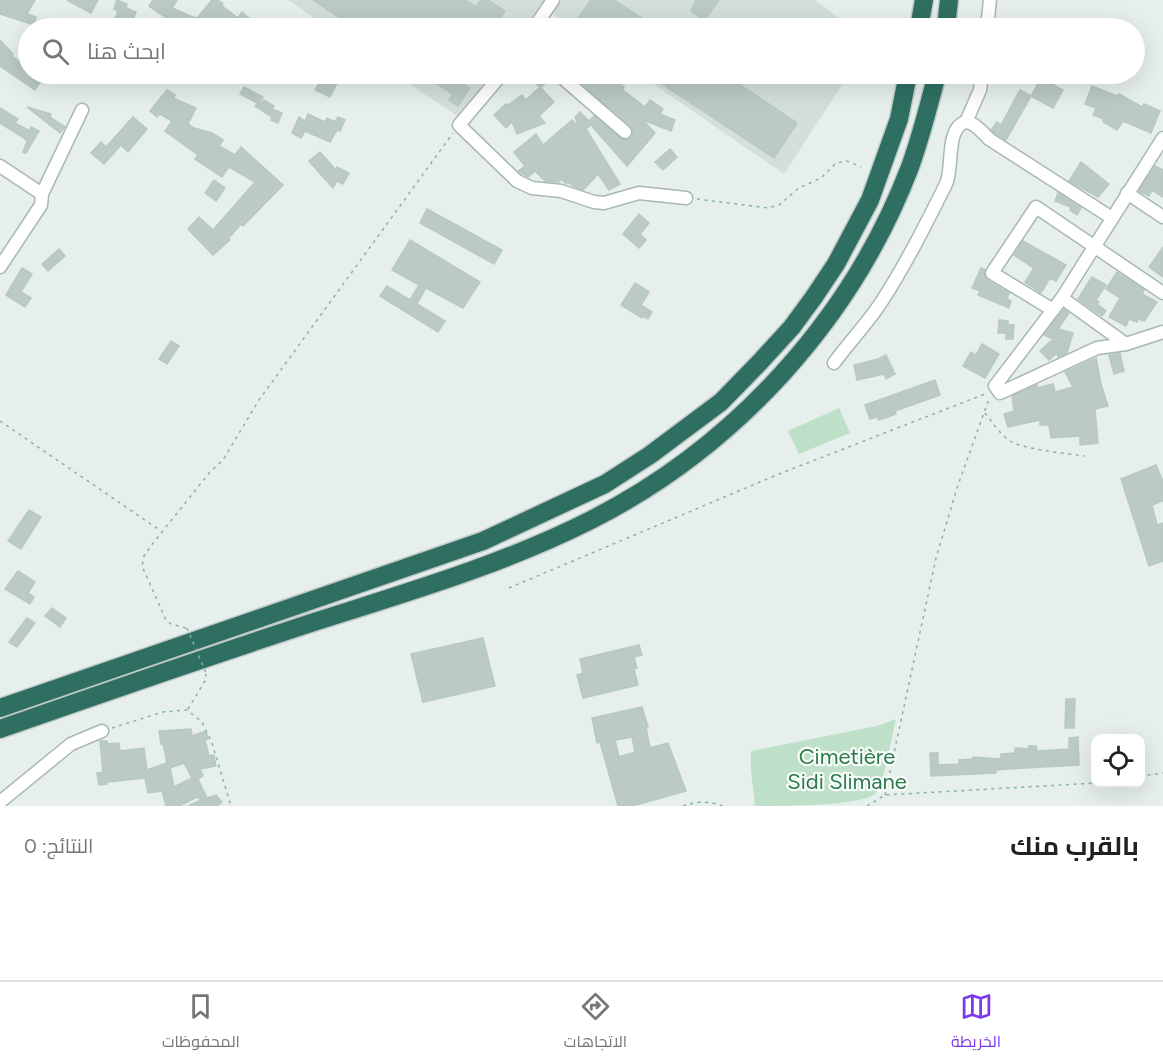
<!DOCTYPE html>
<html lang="ar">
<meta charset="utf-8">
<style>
body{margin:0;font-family:Figtree,Cairo,sans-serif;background:#f6f6f6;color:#222;direction:rtl}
.controls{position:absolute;right:18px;bottom:18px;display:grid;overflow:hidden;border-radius:12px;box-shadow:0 6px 24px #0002}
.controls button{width:54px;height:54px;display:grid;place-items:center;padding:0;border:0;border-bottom:2px solid #e0e0e0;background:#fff;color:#222;font:30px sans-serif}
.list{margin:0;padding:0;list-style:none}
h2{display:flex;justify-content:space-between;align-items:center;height:78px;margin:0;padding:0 24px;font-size:26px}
h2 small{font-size:20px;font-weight:400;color:#767676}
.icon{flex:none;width:33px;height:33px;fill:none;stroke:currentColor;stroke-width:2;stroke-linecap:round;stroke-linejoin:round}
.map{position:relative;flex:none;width:1163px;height:806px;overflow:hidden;direction:ltr}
.search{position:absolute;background:#fff;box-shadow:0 6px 24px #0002;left:18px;right:18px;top:18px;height:66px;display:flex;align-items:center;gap:15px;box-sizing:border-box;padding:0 21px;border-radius:33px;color:#767676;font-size:22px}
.sheet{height:174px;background:#fff}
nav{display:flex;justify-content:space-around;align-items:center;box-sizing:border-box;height:84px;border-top:2px solid #e0e0e0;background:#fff;font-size:16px;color:#767676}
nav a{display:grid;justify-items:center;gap:3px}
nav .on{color:#7c3aed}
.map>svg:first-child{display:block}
.built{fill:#d4dfda}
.green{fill:#bfe0c8}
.building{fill:#bbcac4;stroke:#b8c9c2;stroke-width:1.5;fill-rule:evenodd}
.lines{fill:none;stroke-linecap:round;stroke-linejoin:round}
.minor-casing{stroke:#a8b8b2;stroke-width:15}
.motorway-casing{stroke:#c2cac8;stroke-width:21}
.path{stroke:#86b3a5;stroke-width:1.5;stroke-dasharray:3 4.5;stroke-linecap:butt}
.minor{stroke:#fff;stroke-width:12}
.motorway{stroke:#2f6f62;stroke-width:18}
.path-bridge{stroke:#86b3a5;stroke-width:1.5;stroke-dasharray:3 4.5;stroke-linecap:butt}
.labels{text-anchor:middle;stroke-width:4.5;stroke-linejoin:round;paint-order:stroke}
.park-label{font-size:22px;fill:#2d7a4b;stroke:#f7fbf9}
</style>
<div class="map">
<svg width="1163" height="806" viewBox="0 0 1163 806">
<rect width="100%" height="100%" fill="#e6efeb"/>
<g class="built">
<polygon points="288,0 815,0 853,28 574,28 543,7 529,28 329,28"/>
<polygon points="395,74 498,74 466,122"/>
<polygon points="639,74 849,74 784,174"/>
</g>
<g class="green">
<polygon points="839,408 850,433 799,454 788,431"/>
<path d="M 896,719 C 892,735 884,785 874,795 C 855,806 782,806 755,806 L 751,770 L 751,751 L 877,726 Z"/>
</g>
<g class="building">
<polygon points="0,0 35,0 27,14 36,17 34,25 0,14"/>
<polygon points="67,0 98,0 91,13"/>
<polygon points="117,0 127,4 126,8 136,12 130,28 121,28 113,24 118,11 114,9"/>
<polygon points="153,0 177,0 172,8 195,18 198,17 212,0 218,0 223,4 222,6 238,18 242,12 249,18 241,28 181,28 168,23 169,20 149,6"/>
<polygon points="313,0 465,0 476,7 481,0 488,0 505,11 493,28 355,28"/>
<polygon points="591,0 614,0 657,28 587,28 576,21"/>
<polygon points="696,0 719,0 704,21 691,11"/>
<polygon points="0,40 13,54 12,56 28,68 28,74 46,74 35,90 0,66"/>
<polygon points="325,74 339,79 330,97 315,90"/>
<polygon points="422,74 463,74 458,81 470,88 458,106 449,100 453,94"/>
<polygon points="536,74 544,74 550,78 541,88 554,102 539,116 545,123 517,134 512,122 506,128 494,115 506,104 508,105 522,95 526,100 540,87 531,80"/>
<polygon points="579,74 607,74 624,87 623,90 645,107 650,100 663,109 660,114 675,120 671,131 643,120 655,133 627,166 591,125 586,129 620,184 609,190 598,174 583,190 573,186 568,182 566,184 562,179 559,182 545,181 535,171 528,177 518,171 525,166 514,152 536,134 543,145 572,120 579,128 575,117 580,112 589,121 594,116 623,140 632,137 633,133 631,126 597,97 599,94 596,96 575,77"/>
<polygon points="647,74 724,74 797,123 774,158"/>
<polygon points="1041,78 1063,90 1053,108 1031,96 1006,140 993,132 991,130 997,122 1001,125 1020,90 1031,96"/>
<polygon points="1092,86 1117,96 1119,94 1142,107 1144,104 1160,111 1151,133 1123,121 1117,130 1103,122 1104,119 1093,115 1096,108 1085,104"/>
<polygon points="244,87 263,97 259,104 261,104 264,100 274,106 272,109 282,113 278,123 271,120 272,117 255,106 257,103 240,94"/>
<polygon points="167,90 175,95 173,98 196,108 188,124 194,128 212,133 223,140 219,146 235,155 241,147 283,185 243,226 241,224 228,239 230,240 213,255 188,229 199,217 213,230 255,182 229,167 222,177 195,159 198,155 165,131 172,121 160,114 157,117 150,111"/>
<polygon points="27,107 51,114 50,117 65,127 60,133"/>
<polygon points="0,108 18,119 15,123 30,131 31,127 39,131 26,153 23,152 27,141 24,138 0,123"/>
<polygon points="308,114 325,122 327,118 335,122 338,117 345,120 340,131 337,130 330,142 305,131 301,138 292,133 299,117 305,121"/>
<polygon points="133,117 147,129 128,152 121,145 104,164 91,153 101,142 106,147"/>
<polygon points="670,149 677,157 663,170 655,162"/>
<polygon points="320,152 336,170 337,167 349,173 343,184 337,181 333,188 309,161"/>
<polygon points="1081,162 1109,184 1098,197 1069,181"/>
<polygon points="1155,166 1163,170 1163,197 1152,190 1149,196 1139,191"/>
<polygon points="214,180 225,188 216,201 205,193"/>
<polygon points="1058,193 1081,208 1077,215 1070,210 1071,207 1055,201"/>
<polygon points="427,209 502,250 494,264 420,223"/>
<polygon points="639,214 649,223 640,234 646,240 639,248 623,234"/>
<polygon points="410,240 480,282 463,308 426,288 417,304 445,321 438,332 380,296 387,286 410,300 419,285 392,270"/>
<polygon points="1023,241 1066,265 1056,281 1050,278 1041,293 1025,282 1034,268 1014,255"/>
<polygon points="1163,247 1163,277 1149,267"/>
<polygon points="59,249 65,256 48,271 42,264"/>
<polygon points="22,268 32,274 21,292 31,298 25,307 6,295"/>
<polygon points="981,268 985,270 985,276 987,280 1009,293 1007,299 1011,301 1009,308 978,295 980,291 972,288"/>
<polygon points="1117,272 1144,290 1142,294 1157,302 1144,321 1138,319 1137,322 1129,319 1126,326 1109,317 1120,298 1106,289"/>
<polygon points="1092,277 1106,285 1096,300 1099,302 1097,304 1106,311 1102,316 1078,299"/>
<polygon points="635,283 649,292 641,305 652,312 648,319 643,316 642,318 621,305"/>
<polygon points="1064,309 1069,313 1058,329 1073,333 1067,353 1058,357 1057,353 1049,360 1040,351 1053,339 1044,335"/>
<polygon points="999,320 1008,321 1008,325 1014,325 1013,339 1006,339 1006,333 998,333"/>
<polygon points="171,341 179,346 167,364 159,359"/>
<polygon points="982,344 999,354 985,378 963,366 971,352 976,355"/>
<polygon points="1120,353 1124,371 1114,374 1109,355"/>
<polygon points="886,355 895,374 886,379 884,374 857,380 854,365 878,359"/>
<polygon points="1096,358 1101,384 1108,406 1095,409 1098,443 1080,445 1080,436 1051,438 1049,425 1040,425 1040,420 1008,427 1004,414 1014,411 1012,396 1037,385 1037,388 1053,384 1055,392 1073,387 1065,372"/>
<polygon points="935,380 940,395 895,411 896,414 879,420 877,417 870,419 865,405"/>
<polygon points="1156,465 1163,481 1163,501 1152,505 1157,525 1163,523 1163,561 1149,566 1121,479"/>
<polygon points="29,510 41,517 21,549 8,541"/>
<polygon points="18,571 35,582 28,593 34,597 30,604 5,589"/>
<polygon points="52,608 66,618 60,627 45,616"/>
<polygon points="27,618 35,623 17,647 9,642"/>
<polygon points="483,638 495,686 423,702 411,654"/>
<polygon points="639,645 642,655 634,657 637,668 634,669 638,685 583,698 577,675 583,673 580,659"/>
<polygon points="1066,699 1075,699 1074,728 1065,728"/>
<path d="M 642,707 L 648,727 L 646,727 L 650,748 L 668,743 L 686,791 L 632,806 L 618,806 L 600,742 L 597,743 L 592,718 ZM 632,737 L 635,752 L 619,757 L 615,740 Z"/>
<path d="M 191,729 L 192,736 L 206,731 L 208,739 L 205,740 L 209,756 L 214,755 L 216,766 L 200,769 L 203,776 L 198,779 L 207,798 L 216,795 L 222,802 L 217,806 L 188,806 L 201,800 L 197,797 L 179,806 L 166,806 L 162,791 L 148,793 L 145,778 L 107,782 L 107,784 L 99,785 L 97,773 L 103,772 L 100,741 L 107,741 L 108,744 L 119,743 L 120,751 L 144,748 L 147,770 L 167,763 L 163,744 L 161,744 L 159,731 ZM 184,763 L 192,778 L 174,787 L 170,768 Z"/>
<polygon points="1078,737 1079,765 1009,769 996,770 996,773 931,776 930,753 938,753 938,765 959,764 959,760 973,759 973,757 1001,759 1001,754 1015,753 1015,748 1029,749 1029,746 1036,746 1037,751 1069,749 1069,738"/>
</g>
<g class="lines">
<defs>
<g id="minor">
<polyline points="534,28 553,0"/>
<polyline points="987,28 990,0"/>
<polyline points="502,74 459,125 517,181 532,188 561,191 594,202 604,203 639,193 686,198"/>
<polyline points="558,74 625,132"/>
<polyline points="966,122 980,90 982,74"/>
<polyline points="1163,138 1062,298 995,386 1000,393 1097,348 1126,344 1163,332"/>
<polyline points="0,166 42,194"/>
<polyline points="1127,193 1163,217"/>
<polyline points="0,267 41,205 42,194 82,110"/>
<polyline points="1062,298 1126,344"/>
<polyline points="1053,310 992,273 1036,207 1163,293"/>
<path d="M 834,363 C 849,342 868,323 882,301 C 906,264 926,224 946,184 C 953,171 946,131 963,123 C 972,119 983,133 989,139 L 1112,218"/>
<polyline points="0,802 71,744 102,731"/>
</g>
<g id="motorway">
<polyline points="919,28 924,0"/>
<polyline points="946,28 949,0"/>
<polyline points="0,708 483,541 605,484 650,455 721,402 760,362 792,327 814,297 836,264 870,200 899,119 908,74"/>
<path d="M 0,729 C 103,693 207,657 311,623 C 405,593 502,565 591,520 C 735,447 852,319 910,167 C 921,137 929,105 937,74"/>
</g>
</defs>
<use href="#minor" class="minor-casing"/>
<use href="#motorway" class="motorway-casing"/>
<g class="path">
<polyline points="697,199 768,208 779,205 799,188 821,178 836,163 847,161 861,167"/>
<path d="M 985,413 C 993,423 1000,434 1010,441 C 1022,449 1069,454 1085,456"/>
<polyline points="0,421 161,531"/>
<polyline points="509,588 779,474 985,394"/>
<polyline points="186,628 171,624 166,620 142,566 144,556 150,547 210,472 223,460 259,400 453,133"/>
<polyline points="188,709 205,681 206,674"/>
<polyline points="112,728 163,712 187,710 202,722 212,743 231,806"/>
<polyline points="1140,776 1163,773"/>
<polyline points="885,795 936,558 958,485 989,399"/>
<path d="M 683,806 C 696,801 710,801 723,806"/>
<polyline points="867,806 885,795 1096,783"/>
</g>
<use href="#minor" class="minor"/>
<use href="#motorway" class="motorway"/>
<polyline class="path-bridge" points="187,628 206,673"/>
</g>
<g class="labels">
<g class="park-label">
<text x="847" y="764">Cimetière<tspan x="847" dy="25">Sidi Slimane</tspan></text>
</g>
</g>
</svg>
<div class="controls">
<button><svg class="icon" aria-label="locate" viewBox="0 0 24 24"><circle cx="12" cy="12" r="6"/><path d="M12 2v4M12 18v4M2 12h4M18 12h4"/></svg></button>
</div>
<div class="search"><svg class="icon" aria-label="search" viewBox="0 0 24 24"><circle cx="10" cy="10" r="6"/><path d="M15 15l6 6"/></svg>ابحث هنا</div>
</div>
<section class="sheet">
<h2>بالقرب منك<small>النتائج: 0</small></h2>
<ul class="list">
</ul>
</section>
<nav>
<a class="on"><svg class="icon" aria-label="map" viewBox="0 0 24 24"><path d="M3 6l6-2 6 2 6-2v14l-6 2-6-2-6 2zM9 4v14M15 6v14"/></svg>الخريطة</a>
<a><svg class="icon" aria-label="directions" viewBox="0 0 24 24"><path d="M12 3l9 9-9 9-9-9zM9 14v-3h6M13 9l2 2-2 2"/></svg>الاتجاهات</a>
<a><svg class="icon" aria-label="saved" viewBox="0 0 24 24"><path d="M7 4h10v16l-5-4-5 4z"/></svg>المحفوظات</a>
</nav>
